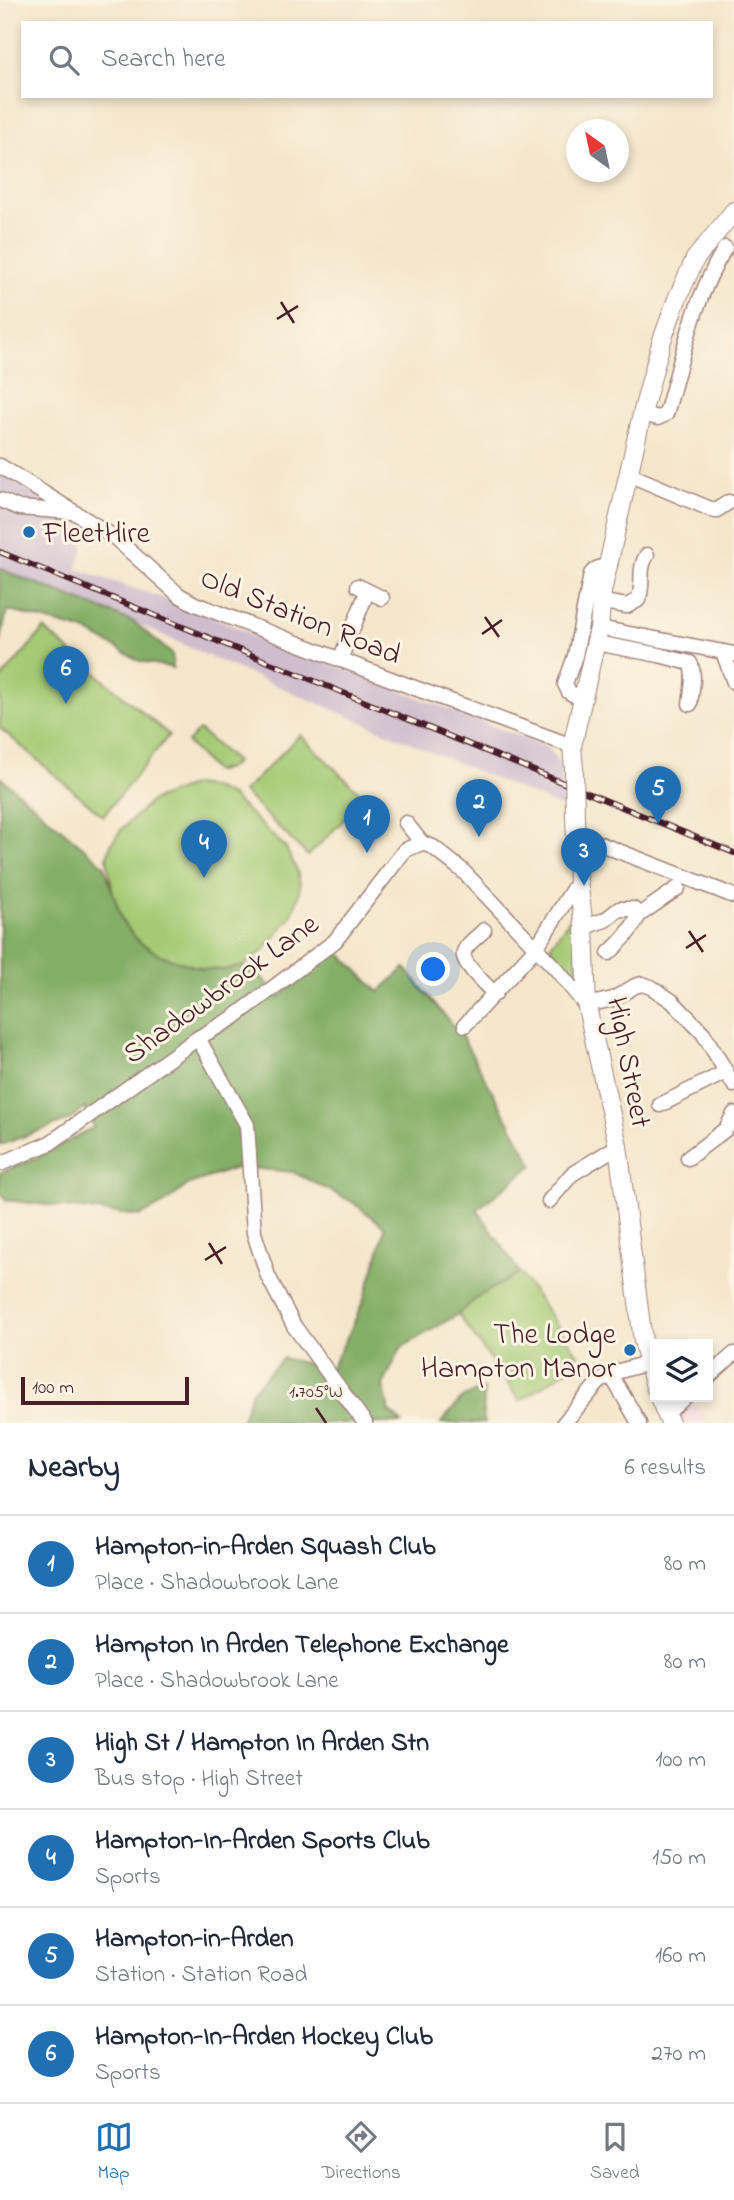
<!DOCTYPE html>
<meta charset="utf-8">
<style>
body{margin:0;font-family:"Indie Flower",sans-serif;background:#f6f6f7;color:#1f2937}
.controls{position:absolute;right:21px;bottom:21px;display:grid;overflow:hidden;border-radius:0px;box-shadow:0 4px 10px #0003}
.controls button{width:63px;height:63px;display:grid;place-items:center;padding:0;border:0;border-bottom:2px solid #e0e1e3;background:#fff;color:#1f2937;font:35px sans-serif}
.compass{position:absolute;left:566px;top:119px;width:63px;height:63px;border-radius:50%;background:#fff;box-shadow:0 4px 10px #0003;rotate:327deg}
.scale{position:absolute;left:21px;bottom:18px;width:168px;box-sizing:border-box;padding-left:7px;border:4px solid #4a1f2b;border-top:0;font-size:19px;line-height:24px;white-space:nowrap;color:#4a1f2b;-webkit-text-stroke:5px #fcf5e5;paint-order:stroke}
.you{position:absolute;left:434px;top:970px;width:24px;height:24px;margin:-18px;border:5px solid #fff;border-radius:50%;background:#1a73e8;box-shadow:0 0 0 10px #1a73e833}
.badge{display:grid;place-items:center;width:46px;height:46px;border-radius:50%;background:#1f6fb2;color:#fff;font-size:23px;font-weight:700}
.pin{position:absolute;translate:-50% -58px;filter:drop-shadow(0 2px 4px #0008)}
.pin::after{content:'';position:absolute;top:37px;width:24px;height:21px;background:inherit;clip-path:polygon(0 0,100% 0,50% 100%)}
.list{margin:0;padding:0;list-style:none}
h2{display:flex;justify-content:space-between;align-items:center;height:91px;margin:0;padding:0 28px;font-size:30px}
h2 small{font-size:23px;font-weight:400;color:#747a83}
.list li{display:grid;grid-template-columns:46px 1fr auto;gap:21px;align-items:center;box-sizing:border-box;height:98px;padding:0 28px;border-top:2px solid #e0e1e3}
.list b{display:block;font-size:26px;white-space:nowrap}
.list p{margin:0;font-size:23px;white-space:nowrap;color:#747a83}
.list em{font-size:23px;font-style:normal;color:#747a83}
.icon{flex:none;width:38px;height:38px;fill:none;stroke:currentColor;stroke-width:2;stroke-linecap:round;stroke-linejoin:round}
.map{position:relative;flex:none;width:734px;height:1423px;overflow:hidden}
.search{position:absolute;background:#fff;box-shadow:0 4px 10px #0003;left:21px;right:21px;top:21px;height:77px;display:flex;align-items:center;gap:18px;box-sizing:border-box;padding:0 24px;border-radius:0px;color:#747a83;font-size:26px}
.sheet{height:679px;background:#fff}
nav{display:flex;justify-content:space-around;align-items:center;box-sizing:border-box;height:98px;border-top:2px solid #e0e1e3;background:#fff;font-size:19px;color:#747a83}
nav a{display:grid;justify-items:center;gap:4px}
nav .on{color:#1f6fb2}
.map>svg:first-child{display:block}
.built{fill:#f3cfde}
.industrial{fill:#cfbdce}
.green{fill:#a4ca75;stroke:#777450;stroke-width:2}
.forest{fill:#83ae66;stroke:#666648;stroke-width:2}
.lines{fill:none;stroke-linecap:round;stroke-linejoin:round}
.minor-casing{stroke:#9f827b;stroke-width:17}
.major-casing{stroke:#9f827b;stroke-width:20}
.minor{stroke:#fff;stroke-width:14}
.major{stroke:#fff;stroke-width:18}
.rail-casing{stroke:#4a1f2b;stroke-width:6}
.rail{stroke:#fcf5e5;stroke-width:3.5;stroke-dasharray:10;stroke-linecap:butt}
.major-bridge-casing{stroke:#9f827b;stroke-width:20;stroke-linecap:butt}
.major-bridge{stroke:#fff;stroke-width:18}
.ticks{fill:none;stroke:#4a1f2b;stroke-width:2.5}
.poi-dot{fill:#1f6fb2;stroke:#fcf5e5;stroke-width:2.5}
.labels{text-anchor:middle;stroke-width:6;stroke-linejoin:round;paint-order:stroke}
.poi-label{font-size:30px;fill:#4a1f2b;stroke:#fcf5e5;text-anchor:start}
.street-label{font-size:30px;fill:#4a1f2b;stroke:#fcf5e5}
.ticks-label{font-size:18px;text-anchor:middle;fill:#4a1f2b;stroke:#fcf5e5;stroke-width:6;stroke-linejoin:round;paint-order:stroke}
</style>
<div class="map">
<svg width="734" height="1423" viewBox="0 0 734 1423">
<rect width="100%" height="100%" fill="#fcf5e5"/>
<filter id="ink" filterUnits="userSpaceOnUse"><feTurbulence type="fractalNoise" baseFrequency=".0143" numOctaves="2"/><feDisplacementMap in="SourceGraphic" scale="14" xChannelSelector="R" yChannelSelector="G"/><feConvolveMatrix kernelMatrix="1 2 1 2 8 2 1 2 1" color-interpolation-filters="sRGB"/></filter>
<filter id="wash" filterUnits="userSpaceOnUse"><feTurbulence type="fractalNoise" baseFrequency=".00686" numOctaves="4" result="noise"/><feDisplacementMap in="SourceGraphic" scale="28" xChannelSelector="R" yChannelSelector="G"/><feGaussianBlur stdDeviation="1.57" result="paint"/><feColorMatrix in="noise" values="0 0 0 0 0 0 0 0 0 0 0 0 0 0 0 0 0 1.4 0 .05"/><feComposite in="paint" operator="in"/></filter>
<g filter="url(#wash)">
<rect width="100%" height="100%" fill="#f4e6cb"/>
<polygon class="built" points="689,1400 707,1418 697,1423 676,1423 672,1414"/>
<polygon class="industrial" points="0,472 77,523 84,548 76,569 189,607 260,637 548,747 561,767 563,808 217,660 134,622 0,569"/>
<g class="green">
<polygon points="44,629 169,735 103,816 0,728 0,680"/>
<polygon points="199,730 236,762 230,767 215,772 187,742"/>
<polygon points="300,735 365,798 308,856 243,792"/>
<polygon points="193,785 211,787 231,796 286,848 297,871 300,884 298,898 290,918 264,950 243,966 225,970 202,969 160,955 139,942 130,933 123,923 113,893 107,857 111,844 121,830 151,801"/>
<polygon points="575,912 578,980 576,981 566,973 569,971 550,946"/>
<polygon points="520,1273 582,1360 520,1401 458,1314 479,1296"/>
</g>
<g class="forest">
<polygon points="0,569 134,622 172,654 173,668 140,661 86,631 7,610 0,645"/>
<path d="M 0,777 L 104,865 L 123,923 L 139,942 L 160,955 L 202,969 L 225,970 L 243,966 L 257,972 L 279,997 L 335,948 L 379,992 L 405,968 L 461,1035 L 533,1165 L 477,1209 L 520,1273 L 479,1296 L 458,1314 L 401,1348 L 383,1385 L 389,1411 L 402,1423 L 240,1423 L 252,1391 L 283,1358 L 330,1369 C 358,1321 372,1282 385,1227 L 351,1201 L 293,1172 L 239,1167 L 189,1184 L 165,1203 L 140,1216 L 6,1200 L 0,1191 L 0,1173 L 42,1155 L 94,1127 L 85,1108 L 69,1120 L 0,1145 Z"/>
<polygon points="484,1389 483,1421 485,1423 441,1423 463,1397"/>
</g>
</g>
<g filter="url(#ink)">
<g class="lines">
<defs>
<g id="minor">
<path d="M 642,414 L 658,418 L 666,414 C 683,355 693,301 725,248"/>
<polyline points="0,466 114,537 179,595 195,604 404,684 572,746"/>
<polyline points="628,474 715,511 729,502"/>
<polyline points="0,500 19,508 71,512"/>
<polyline points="358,586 382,598"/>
<path d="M 603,602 L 627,606 L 638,600 C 645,585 637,570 647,555"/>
<polyline points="599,628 734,654"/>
<path d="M 596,643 L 659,655 L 690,663 C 696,675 691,692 690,704"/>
<polyline points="723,652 734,682"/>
<polyline points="340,660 367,592"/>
<polyline points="583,700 569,692 565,684 575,656 591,574 596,569 610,564"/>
<polyline points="406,823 422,843"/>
<polyline points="577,835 734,896"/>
<polyline points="639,915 678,888"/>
<path d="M 584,927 L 605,920 L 619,909 L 633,909 L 639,915 C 631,931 622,941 609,953"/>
<path d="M 484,930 C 479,936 466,944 464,952 C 461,963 487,986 495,994"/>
<polyline points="587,1005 613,999 635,986 642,984 651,987 672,1001 703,1033 734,1085"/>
<polyline points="465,1025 536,948 578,881"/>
<polyline points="198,1038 247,1125 254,1233 268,1276 294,1326 365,1423"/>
<polyline points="660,1105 726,1072"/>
<polyline points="688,1158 726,1129 734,1114"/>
<polyline points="0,1164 50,1143 198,1038 233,1018 335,941 405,850 422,843 433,847 463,871 557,970 587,1007"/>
<polyline points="549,1201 572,1174 618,1146"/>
<polyline points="611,1375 639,1423"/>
<polyline points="708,1377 734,1354"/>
<polyline points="666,1414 685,1397"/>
<polyline points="564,1423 599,1382 616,1372 648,1363"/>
</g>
<g id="major">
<polyline points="574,769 572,746 599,628 602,592 642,414 661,343 677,299 695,259 734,211"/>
<polyline points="575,818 578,881 584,927 587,1007 618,1146 643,1341 655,1387"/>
<polyline points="659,1397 670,1423"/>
</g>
</defs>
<use href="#minor" class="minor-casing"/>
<use href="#major" class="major-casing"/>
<use href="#minor" class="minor"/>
<use href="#major" class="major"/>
<defs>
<polyline id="rail" points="0,552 734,853"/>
</defs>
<use href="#rail" class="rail-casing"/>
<use href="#rail" class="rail"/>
<defs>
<polyline id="major-bridge" points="574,769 575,818"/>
</defs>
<use href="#major-bridge" class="major-bridge-casing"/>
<use href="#major-bridge" class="major-bridge"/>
</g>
</g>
<path class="ticks" d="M 281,302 L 294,323M 277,319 L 298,306M 485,617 L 499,637M 482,634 L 502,620M 689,931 L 703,952M 686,948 L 706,935M 209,1243 L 222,1264M 205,1260 L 226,1247M 316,1408 L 326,1423"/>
<g class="poi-dot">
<circle cx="29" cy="532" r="7"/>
<circle cx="630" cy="1350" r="7"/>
</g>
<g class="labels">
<g class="poi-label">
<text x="43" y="542">FleetHire</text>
<text x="616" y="1343" text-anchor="end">The Lodge<tspan x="616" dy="34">Hampton Manor</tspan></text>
</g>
<g class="street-label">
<text transform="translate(301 615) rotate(22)" y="10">Old Station Road</text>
<text transform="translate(220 988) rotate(-36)" y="10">Shadowbrook Lane</text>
<text transform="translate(630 1062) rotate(79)" y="10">High Street</text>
</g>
</g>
<g class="ticks-label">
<text x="316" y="1397">1.705°W</text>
</g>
</svg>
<div class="controls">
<button><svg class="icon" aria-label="layers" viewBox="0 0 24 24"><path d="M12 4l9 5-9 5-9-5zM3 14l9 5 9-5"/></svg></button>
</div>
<svg class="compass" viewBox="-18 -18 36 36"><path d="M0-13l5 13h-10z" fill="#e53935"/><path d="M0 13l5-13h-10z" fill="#747a83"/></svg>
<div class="scale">100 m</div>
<div class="you"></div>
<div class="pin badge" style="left:367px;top:853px">1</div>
<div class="pin badge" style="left:479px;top:837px">2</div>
<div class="pin badge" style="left:584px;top:886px">3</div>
<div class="pin badge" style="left:204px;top:878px">4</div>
<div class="pin badge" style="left:658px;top:824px">5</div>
<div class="pin badge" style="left:66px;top:704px">6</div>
<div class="search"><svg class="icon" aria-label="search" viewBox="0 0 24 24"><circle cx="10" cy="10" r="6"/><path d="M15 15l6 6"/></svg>Search here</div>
</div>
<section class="sheet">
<h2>Nearby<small>6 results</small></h2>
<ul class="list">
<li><span class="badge">1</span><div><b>Hampton-in-Arden Squash Club</b><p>Place · Shadowbrook Lane</p></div><em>80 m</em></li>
<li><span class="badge">2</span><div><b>Hampton In Arden Telephone Exchange</b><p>Place · Shadowbrook Lane</p></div><em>80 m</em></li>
<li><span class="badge">3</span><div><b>High St / Hampton In Arden Stn</b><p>Bus stop · High Street</p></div><em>100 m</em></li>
<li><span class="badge">4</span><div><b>Hampton-In-Arden Sports Club</b><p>Sports</p></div><em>150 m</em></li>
<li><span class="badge">5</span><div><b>Hampton-in-Arden</b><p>Station · Station Road</p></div><em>160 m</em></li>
<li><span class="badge">6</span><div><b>Hampton-In-Arden Hockey Club</b><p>Sports</p></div><em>270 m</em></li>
</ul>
</section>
<nav>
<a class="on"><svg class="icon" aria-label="map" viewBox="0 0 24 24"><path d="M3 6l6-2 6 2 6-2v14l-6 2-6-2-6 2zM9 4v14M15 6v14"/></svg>Map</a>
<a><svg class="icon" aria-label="directions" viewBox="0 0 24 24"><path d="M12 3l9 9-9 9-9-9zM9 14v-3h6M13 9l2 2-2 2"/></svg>Directions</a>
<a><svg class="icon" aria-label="saved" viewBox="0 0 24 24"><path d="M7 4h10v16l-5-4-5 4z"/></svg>Saved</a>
</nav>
